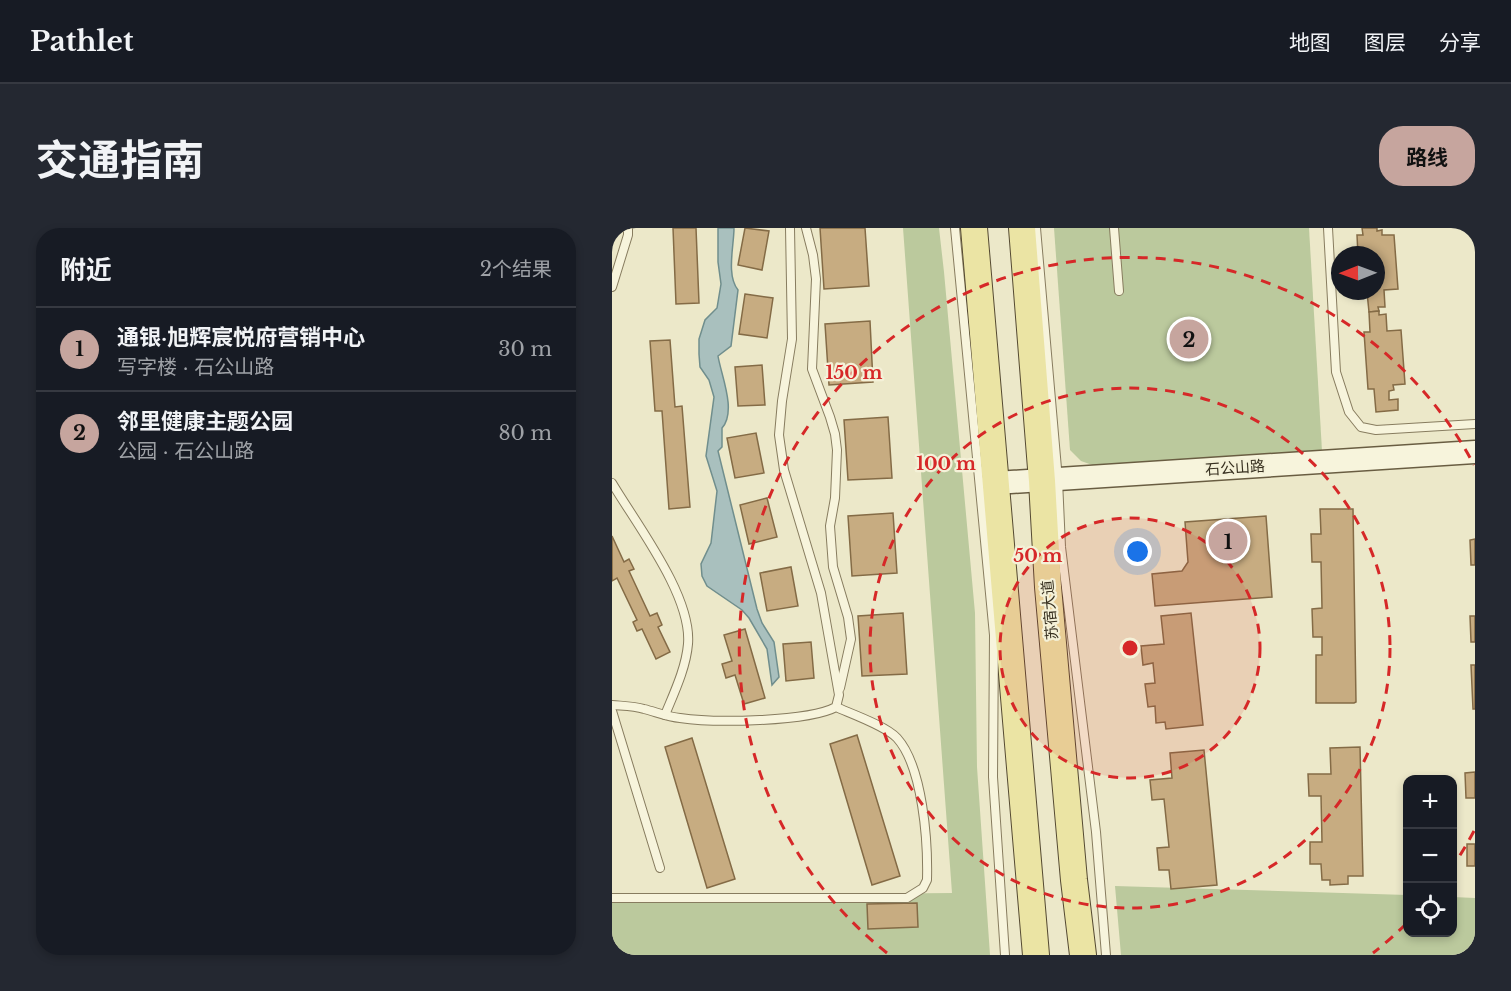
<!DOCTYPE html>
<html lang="zh">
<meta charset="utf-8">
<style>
body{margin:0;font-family:"Libre Baskerville","Noto Sans SC",serif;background:#242831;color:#f1f3f6}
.controls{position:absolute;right:18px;bottom:18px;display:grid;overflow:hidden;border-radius:12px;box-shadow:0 3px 9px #0003}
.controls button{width:54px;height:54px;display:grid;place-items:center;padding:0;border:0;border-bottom:2px solid #363941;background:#171b24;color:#f1f3f6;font:30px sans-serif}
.compass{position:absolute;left:719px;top:18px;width:54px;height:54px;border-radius:50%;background:#171b24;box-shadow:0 3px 9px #0003;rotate:269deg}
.you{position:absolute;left:526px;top:324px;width:21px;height:21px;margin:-15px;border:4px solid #fff;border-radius:50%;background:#1a73e8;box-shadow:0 0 0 9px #1a73e833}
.badge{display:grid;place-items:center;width:39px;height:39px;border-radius:50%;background:#c6a59e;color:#111;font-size:20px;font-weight:700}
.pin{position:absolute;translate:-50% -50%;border:3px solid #fff;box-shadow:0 2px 6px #0006}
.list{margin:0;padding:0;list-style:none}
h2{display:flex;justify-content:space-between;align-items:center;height:78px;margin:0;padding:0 24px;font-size:26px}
h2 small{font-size:20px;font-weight:400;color:#9ea1a6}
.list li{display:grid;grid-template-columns:39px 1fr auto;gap:18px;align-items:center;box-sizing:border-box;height:84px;padding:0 24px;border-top:2px solid #363941}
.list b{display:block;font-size:22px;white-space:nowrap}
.list p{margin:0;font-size:20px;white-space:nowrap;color:#9ea1a6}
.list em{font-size:20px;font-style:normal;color:#9ea1a6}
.icon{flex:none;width:33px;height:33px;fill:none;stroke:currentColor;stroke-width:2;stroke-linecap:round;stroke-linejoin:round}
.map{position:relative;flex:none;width:863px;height:727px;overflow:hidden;border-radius:24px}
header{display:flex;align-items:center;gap:36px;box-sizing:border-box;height:84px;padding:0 30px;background:#171b24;border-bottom:2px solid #363941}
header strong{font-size:28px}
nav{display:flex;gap:33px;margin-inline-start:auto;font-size:21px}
.intro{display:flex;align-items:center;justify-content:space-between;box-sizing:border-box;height:144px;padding:0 36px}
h1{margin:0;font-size:42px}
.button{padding:15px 27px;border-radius:24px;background:#c6a59e;color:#111;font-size:21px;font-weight:700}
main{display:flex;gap:36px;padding:0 36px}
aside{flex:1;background:#171b24;border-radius:24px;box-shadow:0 3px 9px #0003}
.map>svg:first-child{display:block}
.green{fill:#bbc99d}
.water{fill:#a9c0be;stroke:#708e8d;stroke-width:1.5}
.building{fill:#c7ac81;stroke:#846b46;stroke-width:1.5}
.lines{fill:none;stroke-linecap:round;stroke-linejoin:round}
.lane-casing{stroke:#877c5f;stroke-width:10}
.secondary-casing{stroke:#695d42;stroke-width:25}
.primary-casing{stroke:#554a32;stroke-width:28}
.lane{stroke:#f7f4dc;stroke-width:8}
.secondary{stroke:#f7f4dc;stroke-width:22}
.primary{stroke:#ebe4a4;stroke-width:26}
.ring{fill:none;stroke:#d62828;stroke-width:3;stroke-dasharray:10 8}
.labels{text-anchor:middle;stroke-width:4.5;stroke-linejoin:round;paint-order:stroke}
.street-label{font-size:15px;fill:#383121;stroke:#f4f1d8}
.centre{fill:#d62828;stroke:#f4f1d8;stroke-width:3}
.ring-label{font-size:18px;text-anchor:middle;font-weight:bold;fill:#d62828;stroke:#f4f1d8;stroke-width:4.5;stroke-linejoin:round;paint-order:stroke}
</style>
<header>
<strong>Pathlet</strong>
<nav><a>地图</a><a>图层</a><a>分享</a></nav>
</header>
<div class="intro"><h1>交通指南</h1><a class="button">路线</a></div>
<main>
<aside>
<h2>附近<small>2个结果</small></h2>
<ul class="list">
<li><span class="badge">1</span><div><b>通银·旭辉宸悦府营销中心</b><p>写字楼 · 石公山路</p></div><em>30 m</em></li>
<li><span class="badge">2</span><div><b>邻里健康主题公园</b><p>公园 · 石公山路</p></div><em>80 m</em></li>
</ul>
</aside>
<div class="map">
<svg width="863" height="727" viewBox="0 0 863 727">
<rect width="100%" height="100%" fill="#ece8c9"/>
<g class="green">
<polygon points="291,0 327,0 332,44 363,385 365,539 378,727 0,727 0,668 340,665"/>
<polygon points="442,0 697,0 710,223 486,239 469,233 458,222"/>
<polygon points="503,658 795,667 796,704 840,704 841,669 863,670 863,727 509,727"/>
</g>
<path class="water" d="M 106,0 L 122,0 C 122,18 114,47 126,62 L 119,118 L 106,128 C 109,147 125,183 110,200 L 110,219 L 106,223 L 145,381 L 150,395 L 162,414 L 167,449 L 160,457 L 155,421 L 137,390 L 130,382 L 95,358 L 90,348 L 89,336 L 99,315 L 105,263 L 94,228 L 102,169 L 97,152 L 88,139 L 87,126 L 87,111 L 93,92 L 105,80 L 109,56 L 106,34 Z"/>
<g class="building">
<polygon points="61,0 84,0 87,75 64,76"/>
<polygon points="133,0 157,3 150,42 126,37"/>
<polygon points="208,0 253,0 257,58 212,61"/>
<polygon points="750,0 765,0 765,3 770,2 770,7 782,7 786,61 772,62 773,79 766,79 767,83 757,84 755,64 749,65 749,63 764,63 764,27 746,27 745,7 751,7"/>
<polygon points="133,66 161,70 155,110 127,106"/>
<polygon points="767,83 767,87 774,86 775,103 789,102 793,156 781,157 782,162 777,163 777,172 786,171 786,182 764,184 762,161 756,161 752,104 758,104 757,84"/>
<polygon points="258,93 261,154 217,157 213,96"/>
<polygon points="58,112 63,179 70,178 78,279 57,281 50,183 43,183 38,113"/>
<polygon points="150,137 153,177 126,178 123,139"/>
<polygon points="276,189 280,250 236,252 232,192"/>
<polygon points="144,205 152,245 123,250 115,210"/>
<polygon points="155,270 165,309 137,316 128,277"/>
<polygon points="708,281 741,281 744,474 742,475 704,475 704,427 710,427 710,409 701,409 700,381 710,380 709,334 700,334 699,306 709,306"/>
<polygon points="281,285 285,345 240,348 236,288"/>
<polygon points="654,288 660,369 543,378 540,346 570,343 576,334 573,294"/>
<polygon points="0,308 12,334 17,331 22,341 17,343 38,388 45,385 50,397 46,399 58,424 44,431 30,401 25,403 21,394 25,392 5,350 0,353"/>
<polygon points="863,311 863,337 859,337 858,312"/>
<polygon points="179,339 186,378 155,383 148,345"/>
<polygon points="291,385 295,446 250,448 246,388"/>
<polygon points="579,385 591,497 554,501 553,494 544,495 543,478 536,479 533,456 543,455 541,435 531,437 529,418 552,416 549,388"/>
<polygon points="858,388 863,388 863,414 859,414"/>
<polygon points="133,401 153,470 132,476 123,447 114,450 110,436 120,433 112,407"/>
<polygon points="199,414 202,450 174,453 171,416"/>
<polygon points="859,437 863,437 863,481 861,481"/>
<polygon points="245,507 288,648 260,657 218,516"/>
<polygon points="80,510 123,651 95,660 53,519"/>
<polygon points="748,519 751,648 736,648 736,656 718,657 718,652 710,652 709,636 698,636 698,614 710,614 709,568 697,568 696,546 719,546 718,520"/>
<polygon points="592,522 605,657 559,661 557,642 547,642 545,620 557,619 552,571 540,572 538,552 560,550 558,525"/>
<polygon points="863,544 863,570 854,570 853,545"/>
<rect x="855" y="616" width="8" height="22"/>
<polygon points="305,675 306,699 256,701 255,676"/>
</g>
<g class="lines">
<defs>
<g id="lane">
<polyline points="194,0 201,27 204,51 200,141 218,189 223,206 225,222 223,270 218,298 221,339 236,389 239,411 228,460"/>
<polyline points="343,0 382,407 381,549 393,727"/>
<polyline points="424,0 446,252 449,319 484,604 494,727"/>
<polyline points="502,0 507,63"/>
<polyline points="716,0 724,144 737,184 749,199 764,202 863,196"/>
<polyline points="0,59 16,7 16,0"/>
<path d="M 0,255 C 25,297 80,368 76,416 C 74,440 62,465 53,487"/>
<path d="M 0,477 C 11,478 22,478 32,481 C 44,484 56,489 68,490 C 101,495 196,494 224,479 L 227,467 L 209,365 L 172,242 L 167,207 L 170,173 L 180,111 L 178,0"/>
<polyline points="0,483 48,640"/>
<path d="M 0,670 L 295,670 L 311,660 L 315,652 C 316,614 311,539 285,510 C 274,498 240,486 224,479"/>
</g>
<polyline id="secondary" points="384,255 863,224"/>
<g id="primary">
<polyline points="362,0 424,727"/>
<polyline points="410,0 430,253 436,359 462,652 471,727"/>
</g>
</defs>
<use href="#lane" class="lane-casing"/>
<use href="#secondary" class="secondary-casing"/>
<use href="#primary" class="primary-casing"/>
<use href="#lane" class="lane"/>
<use href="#secondary" class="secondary"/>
<use href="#primary" class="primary"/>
</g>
<circle cx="518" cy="420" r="130" fill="#d62828" fill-opacity=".12"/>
<g class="ring">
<circle cx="518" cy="420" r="130"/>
<circle cx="518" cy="420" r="260"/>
<path d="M862 603A390 390 0 0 1 841 638M794 696A390 390 0 0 1 761 725M275 725A390 390 0 1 1 862 237"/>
</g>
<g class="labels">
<g class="street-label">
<text transform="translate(623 240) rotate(-4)" y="5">石公山路</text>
<text transform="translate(438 382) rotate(-95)" y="5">苏宿大道</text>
</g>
</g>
<circle cx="518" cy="420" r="9" class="centre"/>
<g class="ring-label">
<text x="242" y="151">150 m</text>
<text x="334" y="242">100 m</text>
<text x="426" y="334">50 m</text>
</g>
</svg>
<div class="controls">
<button>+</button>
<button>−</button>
<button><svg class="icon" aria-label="locate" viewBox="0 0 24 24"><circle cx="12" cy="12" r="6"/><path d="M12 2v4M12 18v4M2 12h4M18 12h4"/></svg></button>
</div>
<svg class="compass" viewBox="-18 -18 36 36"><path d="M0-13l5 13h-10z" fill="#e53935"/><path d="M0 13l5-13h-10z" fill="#9ea1a6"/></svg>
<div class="you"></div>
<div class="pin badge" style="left:616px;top:313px">1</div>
<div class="pin badge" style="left:577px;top:111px">2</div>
</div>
</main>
